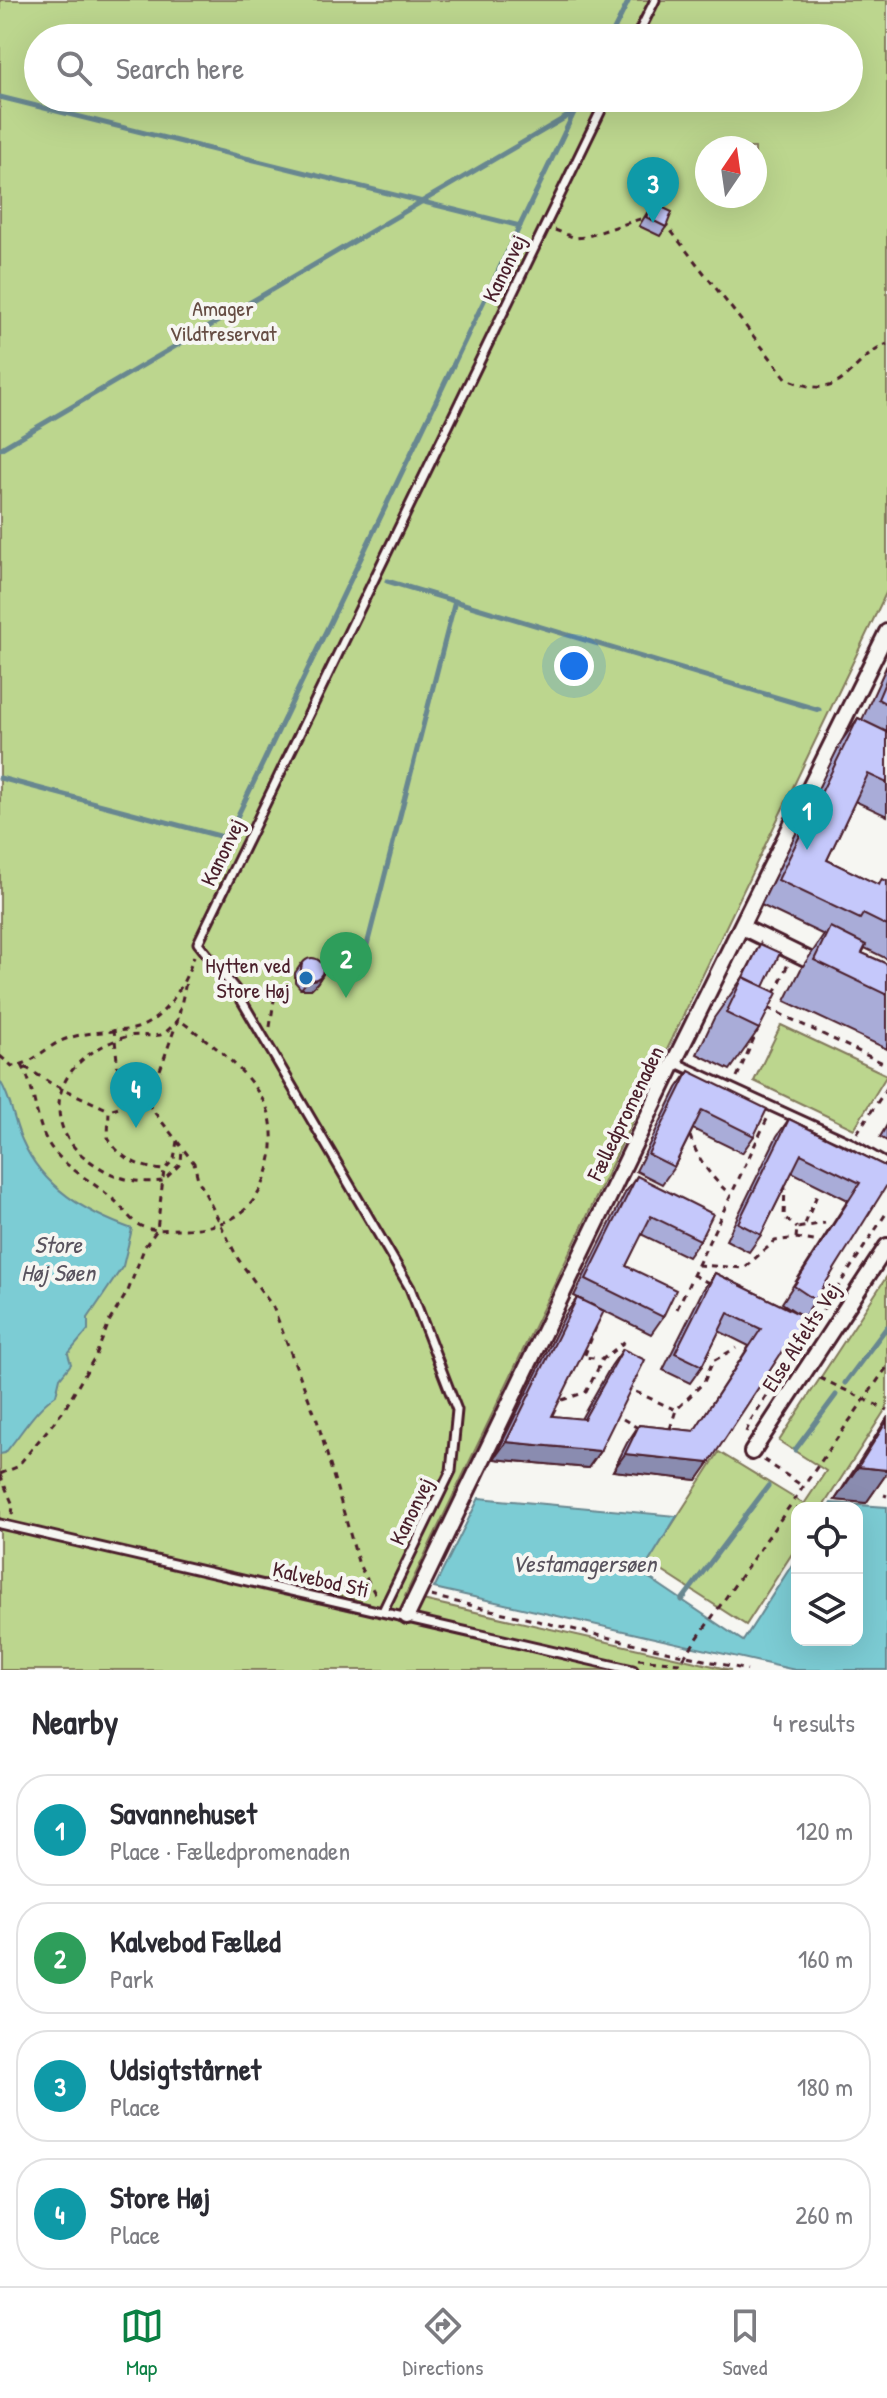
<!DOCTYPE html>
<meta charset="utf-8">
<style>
body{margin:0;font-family:"Patrick Hand",sans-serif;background:#f2f2f3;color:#2b2b33}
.controls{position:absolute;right:24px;bottom:24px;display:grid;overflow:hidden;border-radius:16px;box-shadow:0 8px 32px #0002}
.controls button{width:72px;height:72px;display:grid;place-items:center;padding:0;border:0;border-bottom:2px solid #e1e1e2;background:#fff;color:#2b2b33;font:40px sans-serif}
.compass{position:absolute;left:695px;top:136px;width:72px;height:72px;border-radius:50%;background:#fff;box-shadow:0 8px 32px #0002;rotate:13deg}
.you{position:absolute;left:574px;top:666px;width:28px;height:28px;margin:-20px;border:6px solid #fff;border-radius:50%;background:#1a73e8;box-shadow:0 0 0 12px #1a73e833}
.badge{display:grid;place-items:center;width:52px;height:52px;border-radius:50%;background:#0b8043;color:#fff;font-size:26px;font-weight:700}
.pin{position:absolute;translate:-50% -66px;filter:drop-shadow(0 2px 4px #0008)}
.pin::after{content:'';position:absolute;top:42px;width:28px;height:24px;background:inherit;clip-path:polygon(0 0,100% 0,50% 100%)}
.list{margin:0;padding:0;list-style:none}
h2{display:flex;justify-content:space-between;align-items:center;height:104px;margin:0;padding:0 32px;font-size:34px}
h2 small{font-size:26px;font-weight:400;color:#7c7c81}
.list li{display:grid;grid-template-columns:52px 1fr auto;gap:24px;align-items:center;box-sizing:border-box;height:112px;margin:0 16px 16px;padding:0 16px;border:2px solid #e1e1e2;border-radius:32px}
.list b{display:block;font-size:30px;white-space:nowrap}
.list p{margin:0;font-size:26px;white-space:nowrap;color:#7c7c81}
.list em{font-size:26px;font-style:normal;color:#7c7c81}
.icon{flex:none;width:44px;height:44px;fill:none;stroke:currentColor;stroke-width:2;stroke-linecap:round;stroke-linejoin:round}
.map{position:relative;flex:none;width:887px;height:1670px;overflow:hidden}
.search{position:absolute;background:#fff;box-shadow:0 8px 32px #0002;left:24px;right:24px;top:24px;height:88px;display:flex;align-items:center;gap:20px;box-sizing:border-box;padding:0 28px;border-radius:44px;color:#7c7c81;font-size:30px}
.sheet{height:616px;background:#fff}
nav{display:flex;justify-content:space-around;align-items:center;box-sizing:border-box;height:112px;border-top:2px solid #e1e1e2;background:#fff;font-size:22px;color:#7c7c81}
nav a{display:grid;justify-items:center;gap:4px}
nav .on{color:#0b8043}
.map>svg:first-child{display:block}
.green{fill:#bcd68e;stroke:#837a5c;stroke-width:2;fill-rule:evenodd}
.water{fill:#7bccd4;stroke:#678790;stroke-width:2}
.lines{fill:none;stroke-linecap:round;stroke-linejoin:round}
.stream{stroke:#678790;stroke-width:5}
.service-casing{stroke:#4a1f2b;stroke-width:13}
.minor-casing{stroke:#4a1f2b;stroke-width:20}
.path{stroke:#4a1f2b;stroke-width:3;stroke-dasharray:6 6;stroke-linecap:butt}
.service{stroke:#f6f6f2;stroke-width:7}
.minor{stroke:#f6f6f2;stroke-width:14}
.wall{fill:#a9acd8;stroke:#4a1f2b;stroke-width:2}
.shaded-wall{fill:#8a8cb0;stroke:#4a1f2b;stroke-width:2}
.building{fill:#c5c8fb;stroke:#4a1f2b;stroke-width:2}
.poi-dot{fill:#1f6fb2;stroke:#f6f6f2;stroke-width:3}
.labels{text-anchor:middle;stroke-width:8;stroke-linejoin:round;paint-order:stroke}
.street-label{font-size:22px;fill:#4a1f2b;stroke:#f6f6f2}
.park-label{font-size:22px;fill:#664d44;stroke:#f6f6f2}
.poi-label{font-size:22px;fill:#4a1f2b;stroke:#f6f6f2;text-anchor:end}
.water-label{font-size:24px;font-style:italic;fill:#59535e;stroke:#f6f6f2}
</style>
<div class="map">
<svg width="887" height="1670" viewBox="0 0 887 1670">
<rect width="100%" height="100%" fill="#f6f6f2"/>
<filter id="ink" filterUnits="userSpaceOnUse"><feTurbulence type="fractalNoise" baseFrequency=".0125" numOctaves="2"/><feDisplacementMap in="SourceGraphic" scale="16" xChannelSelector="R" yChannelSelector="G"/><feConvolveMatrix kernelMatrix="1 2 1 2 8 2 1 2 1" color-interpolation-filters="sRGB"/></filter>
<g filter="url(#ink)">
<g class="green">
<path d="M 0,0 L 887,0 L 887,591 L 405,1596 L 731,1670 L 0,1670 ZM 38,38 L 849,38 L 849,98 L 38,98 ZM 707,148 L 755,148 L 755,196 L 707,196 Z"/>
<polygon points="781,1025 887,1075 854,1129 754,1081"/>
<polygon points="887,1276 887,1407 822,1508 797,1508 797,1546 746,1625 648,1562 719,1452 804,1504 826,1471 779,1441"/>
</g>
<g class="water">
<path d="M 0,1081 C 12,1100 13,1120 22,1140 C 43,1188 85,1212 132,1229 L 123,1266 L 88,1318 L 88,1330 L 68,1354 L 71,1364 L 60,1378 L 56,1395 C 34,1410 22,1433 5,1453 L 0,1454 Z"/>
<polygon points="479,1498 677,1516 642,1573 743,1641 797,1557 797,1640 857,1640 857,1508 828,1508 831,1503 887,1507 887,1670 795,1670 434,1588"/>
</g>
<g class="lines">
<g class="stream">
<polyline points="610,38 629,0"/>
<polyline points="0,97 520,226"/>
<polyline points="0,449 573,113"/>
<polyline points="387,581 819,710"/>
<polyline points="0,778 227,838 581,98"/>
<polyline points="366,949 455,601"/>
<polyline points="845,1383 887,1327"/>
<polyline points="795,1450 836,1395"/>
<polyline points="682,1600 768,1486"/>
</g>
<defs>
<g id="service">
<polyline points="636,38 655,0"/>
<polyline points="674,1062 851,1143 887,1164"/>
<polyline points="0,1524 633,1670"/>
<polyline points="383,1611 451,1471 457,1410 410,1288 235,989 198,943 607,98"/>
</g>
<g id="minor">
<polyline points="744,928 822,966"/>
<polyline points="752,1452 887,1246"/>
<polyline points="407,1616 674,1062 887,632"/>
</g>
</defs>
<use href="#service" class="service-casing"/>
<use href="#minor" class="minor-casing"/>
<g class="path">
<path d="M 664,222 L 787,379 C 848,404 841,366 887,344"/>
<polyline points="555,230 575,238 585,237 646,217"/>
<polyline points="775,993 788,964"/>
<polyline points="768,1008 887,1065"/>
<polyline points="270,1027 274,1000 290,986"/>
<polyline points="114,1029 118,1071 135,1102"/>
<path d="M 0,1056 L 12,1066 C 32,1065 43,1049 61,1041 C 81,1032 106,1032 127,1030 C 162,1027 185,985 194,956"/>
<path d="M 22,1065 C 37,1092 34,1126 53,1150 C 70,1171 95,1183 114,1200 C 125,1209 131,1224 146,1228 C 157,1231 170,1229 182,1229 C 233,1228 261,1209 271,1157 C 273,1143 273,1122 267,1108 C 248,1069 212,1044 178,1019 C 173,1025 167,1033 160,1035 C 150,1037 139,1034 129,1036 C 95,1045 57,1070 59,1110 C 60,1134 75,1152 94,1164 C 117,1179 136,1184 163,1181 L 181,1163 L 182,1148"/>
<polyline points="25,1067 52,1084 109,1110"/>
<polyline points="737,1077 758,1029"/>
<path d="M 135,1102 L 148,1104 L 177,1141 L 174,1159 L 164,1170 C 140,1168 120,1159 108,1138 L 109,1110 Z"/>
<polyline points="148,1104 178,1019 186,982"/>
<polyline points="857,1133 887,1088"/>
<path d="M 690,1136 C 698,1160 712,1179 731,1195"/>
<polyline points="177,1141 194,1163 198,1179 238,1259 273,1307 317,1420 359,1565 377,1597"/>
<polyline points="785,1184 784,1217 797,1228"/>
<polyline points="805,1224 817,1195"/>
<polyline points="796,1238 814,1241"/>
<polyline points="698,1265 744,1268 775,1241 796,1238 797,1228 825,1223"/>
<polyline points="693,1275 711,1284"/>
<polyline points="677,1309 768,1117"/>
<polyline points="596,1327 584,1357 603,1359"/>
<polyline points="820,1378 887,1410"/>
<polyline points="636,1392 676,1410 704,1382 713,1361 736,1348"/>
<polyline points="562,1400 586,1392 603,1359 628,1339"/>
<polyline points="623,1419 638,1428"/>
<polyline points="670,1429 676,1410"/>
<polyline points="746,1432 751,1420 887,1212"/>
<polyline points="764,1460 804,1487"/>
<polyline points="0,1474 17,1467 64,1410 96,1355 110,1320 128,1291 145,1246 157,1230 164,1170"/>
<polyline points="0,1475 13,1505 12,1515"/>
<polyline points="884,1495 887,1496"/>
<polyline points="431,1596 747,1670"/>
<polyline points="638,1659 680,1663 887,1367"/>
</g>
<use href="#service" class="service"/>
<use href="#minor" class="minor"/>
</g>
<g class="wall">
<polygon points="653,203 666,227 660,236 639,226"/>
<polygon points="887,665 887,816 855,801 827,860 878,885 882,879 887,881 887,959 865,948 862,953 887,964 887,1049 785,1001 801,969 824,935 761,905 841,742 858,718 862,720"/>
<polygon points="760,944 764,987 759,1029 730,1070 697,1054 714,1018 743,977"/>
<polygon points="301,964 323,974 317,983 311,989 301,989 295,982 295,973"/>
<polygon points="689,1071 754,1136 742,1153 693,1129 674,1167 662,1184 636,1171 677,1088"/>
<polygon points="789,1119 887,1167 815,1300 697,1480 613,1471 627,1443 639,1425 694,1431 749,1346 719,1331 702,1366 690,1383 663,1370 703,1290 715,1273 799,1314 782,1303 848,1200 792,1172 761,1235 749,1252 726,1240 777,1136"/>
<polygon points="887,1125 887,1141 880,1137"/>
<polygon points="637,1176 700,1240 688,1257 641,1234 626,1266 663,1317 651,1334 574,1296 625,1193"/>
<polygon points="577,1298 552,1416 581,1419 611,1366 623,1349 600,1451 588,1468 494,1459 565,1315"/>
<polygon points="887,1418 887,1473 866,1503 835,1500"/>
</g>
<g class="shaded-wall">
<polygon points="323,974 317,983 311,989 301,989 308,980"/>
<polygon points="506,1442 600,1451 588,1468 494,1459"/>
<polygon points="625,1454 709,1463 697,1480 613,1471"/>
<polygon points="858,1467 887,1470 887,1473 866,1503 835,1500"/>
</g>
<g class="building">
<polygon points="653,203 672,212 666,227 646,217"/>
<polygon points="887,678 887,704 878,699"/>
<polygon points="858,718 887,732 887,783 868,774 827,860 879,885 882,879 887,881 887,926 863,914 860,919 778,880"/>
<polygon points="830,927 866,945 862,953 887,964 887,995 814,960"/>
<polygon points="760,944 780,953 764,987 744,977"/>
<circle cx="312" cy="969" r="11"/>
<polygon points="743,977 777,993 759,1029 726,1013"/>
<polygon points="689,1071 767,1109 754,1136 702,1110 674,1167 648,1154"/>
<polygon points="789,1119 887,1167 887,1185 815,1300 794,1286 860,1183 801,1154 761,1235 738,1223"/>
<polygon points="637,1176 713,1214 700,1240 651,1216 626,1266 676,1290 663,1317 586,1279"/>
<polygon points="715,1273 805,1317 709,1463 625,1454 639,1425 694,1431 761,1329 728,1313 702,1366 675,1353"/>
<polygon points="577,1298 604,1311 552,1416 584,1419 623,1349 645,1360 600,1451 506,1442"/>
<polygon points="887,1421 887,1470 858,1467"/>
</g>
</g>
<circle class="poi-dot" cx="306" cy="978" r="8"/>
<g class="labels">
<g class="street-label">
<text transform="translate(504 268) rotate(-64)" y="8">Kanonvej</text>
<text transform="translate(222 852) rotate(-64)" y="8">Kanonvej</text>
<text transform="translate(625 1113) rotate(-64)" y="8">Fælledpromenaden</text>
<text transform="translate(801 1337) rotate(-57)" y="8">Else Alfelts Vej</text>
<text transform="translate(411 1511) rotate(-64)" y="8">Kanonvej</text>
<text transform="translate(321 1579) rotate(13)" y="8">Kalvebod Sti</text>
</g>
<g class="park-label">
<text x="223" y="316">Amager<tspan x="223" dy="25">Vildtreservat</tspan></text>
</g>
<g class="poi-label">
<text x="290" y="973">Hytten ved<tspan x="290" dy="25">Store Høj</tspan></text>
</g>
<g class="water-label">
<text x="58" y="1253">Store<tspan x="58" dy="28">Høj Søen</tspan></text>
<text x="584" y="1572">Vestamagersøen</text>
</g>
</g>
</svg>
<div class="controls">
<button><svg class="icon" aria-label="locate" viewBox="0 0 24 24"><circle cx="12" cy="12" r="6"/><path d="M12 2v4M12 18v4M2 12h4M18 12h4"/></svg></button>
<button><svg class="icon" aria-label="layers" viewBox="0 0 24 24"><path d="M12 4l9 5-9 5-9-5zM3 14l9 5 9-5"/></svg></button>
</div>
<svg class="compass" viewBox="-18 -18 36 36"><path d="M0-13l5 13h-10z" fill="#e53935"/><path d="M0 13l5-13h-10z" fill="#7c7c81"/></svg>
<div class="you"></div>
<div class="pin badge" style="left:807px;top:850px;background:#0f9aa8">1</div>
<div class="pin badge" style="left:346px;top:998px;background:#2e9e5b">2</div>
<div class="pin badge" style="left:653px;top:223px;background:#0f9aa8">3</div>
<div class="pin badge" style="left:136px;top:1128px;background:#0f9aa8">4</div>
<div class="search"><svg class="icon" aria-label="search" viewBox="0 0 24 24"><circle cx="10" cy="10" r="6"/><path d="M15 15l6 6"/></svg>Search here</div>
</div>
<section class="sheet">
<h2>Nearby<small>4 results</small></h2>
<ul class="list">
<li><span class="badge" style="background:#0f9aa8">1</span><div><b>Savannehuset</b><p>Place · Fælledpromenaden</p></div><em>120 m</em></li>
<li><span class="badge" style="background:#2e9e5b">2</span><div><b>Kalvebod Fælled</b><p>Park</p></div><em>160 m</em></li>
<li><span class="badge" style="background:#0f9aa8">3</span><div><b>Udsigtstårnet</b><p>Place</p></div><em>180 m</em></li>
<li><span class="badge" style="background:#0f9aa8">4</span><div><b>Store Høj</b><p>Place</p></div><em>260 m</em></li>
</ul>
</section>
<nav>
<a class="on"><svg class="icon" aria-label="map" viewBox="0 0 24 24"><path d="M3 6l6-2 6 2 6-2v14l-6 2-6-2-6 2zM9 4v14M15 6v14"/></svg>Map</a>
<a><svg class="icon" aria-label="directions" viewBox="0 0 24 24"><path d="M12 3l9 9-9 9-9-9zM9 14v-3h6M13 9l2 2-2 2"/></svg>Directions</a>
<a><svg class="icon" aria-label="saved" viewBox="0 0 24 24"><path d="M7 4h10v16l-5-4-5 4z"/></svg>Saved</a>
</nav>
